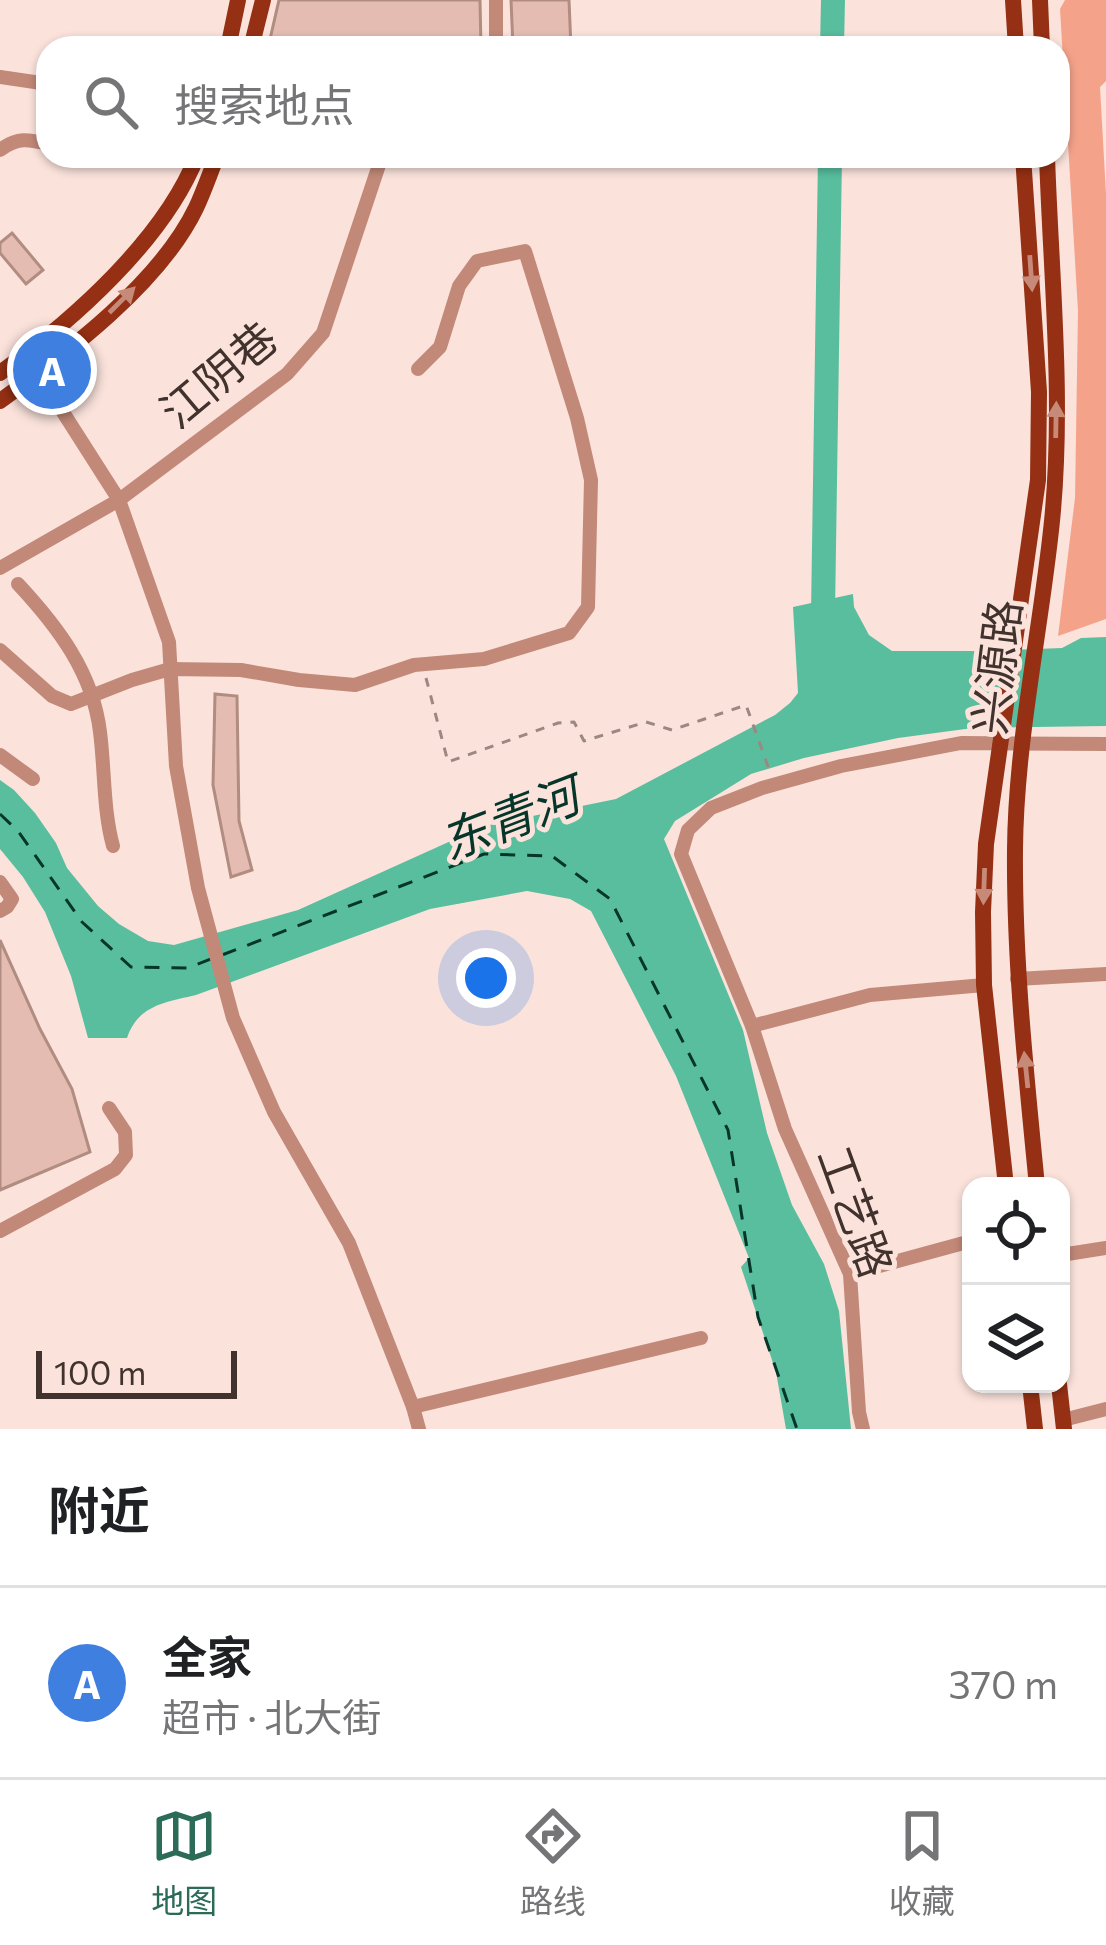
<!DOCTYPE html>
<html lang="zh">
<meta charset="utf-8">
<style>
body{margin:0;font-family:Commissioner,"Noto Sans SC",sans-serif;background:#f2f2f2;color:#202124}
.controls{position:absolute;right:36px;bottom:36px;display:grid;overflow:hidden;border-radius:24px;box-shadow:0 3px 9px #0004}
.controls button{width:108px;height:108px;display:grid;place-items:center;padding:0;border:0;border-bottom:3px solid #e0e0e0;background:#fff;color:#202124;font:60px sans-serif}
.scale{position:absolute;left:36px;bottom:30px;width:201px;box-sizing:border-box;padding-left:12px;border:6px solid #41322d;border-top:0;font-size:33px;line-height:42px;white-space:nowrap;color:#41322d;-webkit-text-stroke:9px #fbe3dc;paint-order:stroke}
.you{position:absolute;left:486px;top:978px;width:42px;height:42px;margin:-30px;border:9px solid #fff;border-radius:50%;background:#1a73e8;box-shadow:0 0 0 18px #1a73e833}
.badge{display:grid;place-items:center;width:78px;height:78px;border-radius:50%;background:#2c6b57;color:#fff;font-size:39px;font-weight:700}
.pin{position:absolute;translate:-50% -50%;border:6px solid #fff;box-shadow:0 3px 12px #0006}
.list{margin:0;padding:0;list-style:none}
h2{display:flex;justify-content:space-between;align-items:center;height:156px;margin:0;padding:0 48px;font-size:51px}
h2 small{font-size:39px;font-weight:400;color:#757577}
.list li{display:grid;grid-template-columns:78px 1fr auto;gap:36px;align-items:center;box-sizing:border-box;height:192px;padding:0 48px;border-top:3px solid #e0e0e0}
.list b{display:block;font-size:45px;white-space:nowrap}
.list p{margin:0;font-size:39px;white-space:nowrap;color:#757577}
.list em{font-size:39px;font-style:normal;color:#757577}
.icon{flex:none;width:66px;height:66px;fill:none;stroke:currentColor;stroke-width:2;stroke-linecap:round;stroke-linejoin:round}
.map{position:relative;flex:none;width:1106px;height:1429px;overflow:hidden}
.search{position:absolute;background:#fff;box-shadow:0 3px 9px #0004;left:36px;right:36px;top:36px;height:132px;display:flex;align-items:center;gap:30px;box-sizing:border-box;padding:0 42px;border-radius:36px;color:#757577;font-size:45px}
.sheet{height:348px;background:#fff}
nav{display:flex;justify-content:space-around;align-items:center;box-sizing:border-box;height:168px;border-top:3px solid #e0e0e0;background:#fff;font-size:33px;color:#757577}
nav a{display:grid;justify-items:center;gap:6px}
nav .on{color:#2c6b57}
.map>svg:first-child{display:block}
.green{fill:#f5a28b}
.water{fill:#59be9e}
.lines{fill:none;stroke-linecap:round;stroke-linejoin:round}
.river{stroke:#59be9e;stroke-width:24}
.ferry{stroke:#063529;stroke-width:3;stroke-dasharray:15 12;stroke-linecap:butt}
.building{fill:#e4bcb2;stroke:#b18c81;stroke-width:3}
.path{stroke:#9c8883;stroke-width:3;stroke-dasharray:9 9;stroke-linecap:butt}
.minor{stroke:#c28979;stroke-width:14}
.major{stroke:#953014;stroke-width:16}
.oneway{fill:#c88a78}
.labels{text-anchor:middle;stroke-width:10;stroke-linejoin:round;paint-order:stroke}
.street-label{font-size:45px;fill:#41322d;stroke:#fbe3dc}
.water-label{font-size:48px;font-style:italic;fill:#063529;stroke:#fbe3dc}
</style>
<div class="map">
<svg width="1106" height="1429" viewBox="0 0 1106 1429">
<rect width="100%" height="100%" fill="#fbe3dc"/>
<polygon class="green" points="1065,0 1106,0 1106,81 1100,87 1106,194 1106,619 1058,636 1075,498 1078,311 1060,9"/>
<path class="water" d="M 853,594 L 854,607 L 869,635 L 892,651 L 985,651 L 1062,648 L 1081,638 L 1106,637 L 1106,726 L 973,728 L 898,738 L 804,758 L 751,774 L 675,821 L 664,839 L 743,1030 L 767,1133 L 792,1205 L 824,1264 L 839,1311 L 851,1429 L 786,1429 L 776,1372 L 741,1267 L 749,1258 L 676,1076 L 591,911 L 570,899 L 527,891 L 430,909 L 196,995 C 166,1002 138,1005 127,1038 L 88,1038 L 71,976 L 45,912 L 23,877 L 0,849 L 0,780 L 14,790 L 35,813 L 56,843 L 67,868 L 98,906 L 119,924 L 148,941 L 174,945 L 298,910 L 484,826 L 616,799 L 775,715 L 790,703 L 798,693 L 793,607 Z"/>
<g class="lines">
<g class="river">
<polyline points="832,48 833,0"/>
<polyline points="826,634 823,612 830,156"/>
</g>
<g class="ferry">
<polyline points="0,814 18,831 82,922 131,967 188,968 213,958"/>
<polyline points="222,955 484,854 552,856 610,899 728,1130 758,1317 797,1429"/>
</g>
</g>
<g class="building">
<polygon points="279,0 480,0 481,48 268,48"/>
<polygon points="511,0 569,0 571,48 513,48"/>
<polygon points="12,233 43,270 26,284 0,253 0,243"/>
<polygon points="215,694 237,696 239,821 252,870 231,877 213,785"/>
<polygon points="0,940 40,1029 72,1089 90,1152 0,1190"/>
</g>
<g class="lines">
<polyline class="path" points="426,678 448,762 558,723 574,722 584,741 646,722 672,730 746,705 770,772"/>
<g class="minor">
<polyline points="496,0 496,48"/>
<polyline points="0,77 48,84"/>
<path d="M 0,150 C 17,137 28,139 48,144"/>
<polyline points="38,373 119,500 169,642 176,766 198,888 233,1018 274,1112 349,1243 413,1407 419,1429"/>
<polyline points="0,568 119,500 287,374 323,333 382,156"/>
<path d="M 18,584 C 58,627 93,673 100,732 C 105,771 103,809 113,846"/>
<polyline points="0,650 52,696 71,704 132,680 170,669 241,670 299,680 355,685 414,665 484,659 569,633 588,607 591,480 577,418 525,251 477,261 459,286 440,347 418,369"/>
<polyline points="0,755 33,779"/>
<polyline points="0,882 12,899 7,907 0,911"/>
<polyline points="1017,979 1106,974"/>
<polyline points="752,1026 870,995 984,985"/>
<polyline points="0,1231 115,1169 126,1155 125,1132 109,1108"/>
<polyline points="1061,1255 1106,1248"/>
<polyline points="850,1274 971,1241"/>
<polyline points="413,1407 701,1338"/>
<polyline points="1063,1420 1106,1409"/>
<polyline points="863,1429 859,1412 850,1274 785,1129 752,1026 681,854 688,830 711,808 762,788 841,766 961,743 1106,744"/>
</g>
<g class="major">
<polyline points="1013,0 1016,48"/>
<polyline points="1040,0 1042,48"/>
<polyline points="228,48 238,0"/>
<polyline points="251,48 263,0"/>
<path d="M 0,373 C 72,321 164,240 197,156"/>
<path d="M 0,401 C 67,353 160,283 196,208 C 204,191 210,173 217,156"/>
<polyline points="1006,1186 984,985 983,912 986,844 1038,480 1039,392 1023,156"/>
<path d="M 1037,1186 C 1026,1073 1014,962 1015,849 C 1016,739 1041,630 1052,521 C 1064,400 1051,277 1047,156"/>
<polyline points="1030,1384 1035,1429"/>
<polyline points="1059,1384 1064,1429"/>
</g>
</g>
<defs><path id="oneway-solid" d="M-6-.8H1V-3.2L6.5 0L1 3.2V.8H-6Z" transform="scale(3)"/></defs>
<g class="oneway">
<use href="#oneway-solid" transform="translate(1031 273) rotate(86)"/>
<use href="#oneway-solid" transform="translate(122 300) rotate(-45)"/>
<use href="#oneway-solid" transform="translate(1056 420) rotate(-89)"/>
<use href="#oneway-solid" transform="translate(984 886) rotate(92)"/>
<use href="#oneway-solid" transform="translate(1026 1070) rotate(-96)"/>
</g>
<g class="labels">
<g class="street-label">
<text transform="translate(219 375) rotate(-40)" y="16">江阴巷</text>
<text transform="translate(997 667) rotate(-83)" y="16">兴源路</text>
<text transform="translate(855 1212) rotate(70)" y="16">工艺路</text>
</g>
<g class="water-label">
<text transform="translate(510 819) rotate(-21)" y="17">东青河</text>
</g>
</g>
</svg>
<div class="controls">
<button><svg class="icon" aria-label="locate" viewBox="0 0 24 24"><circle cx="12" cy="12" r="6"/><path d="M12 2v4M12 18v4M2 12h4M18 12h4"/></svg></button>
<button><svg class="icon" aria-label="layers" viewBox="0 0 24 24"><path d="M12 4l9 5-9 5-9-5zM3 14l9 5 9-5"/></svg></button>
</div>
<div class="scale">100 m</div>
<div class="you"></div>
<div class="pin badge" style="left:52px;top:370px;background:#3f7fe0">A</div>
<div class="search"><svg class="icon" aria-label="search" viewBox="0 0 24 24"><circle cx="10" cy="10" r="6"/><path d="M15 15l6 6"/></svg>搜索地点</div>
</div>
<section class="sheet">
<h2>附近<small></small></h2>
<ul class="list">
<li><span class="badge" style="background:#3f7fe0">A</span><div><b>全家</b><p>超市 · 北大街</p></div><em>370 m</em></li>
</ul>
</section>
<nav>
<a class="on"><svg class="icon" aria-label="map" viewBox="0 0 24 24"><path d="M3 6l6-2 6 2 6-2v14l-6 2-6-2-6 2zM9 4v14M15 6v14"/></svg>地图</a>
<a><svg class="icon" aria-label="directions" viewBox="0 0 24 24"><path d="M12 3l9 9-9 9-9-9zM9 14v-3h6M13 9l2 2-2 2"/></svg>路线</a>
<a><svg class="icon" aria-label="saved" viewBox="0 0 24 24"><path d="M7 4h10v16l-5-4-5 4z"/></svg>收藏</a>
</nav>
